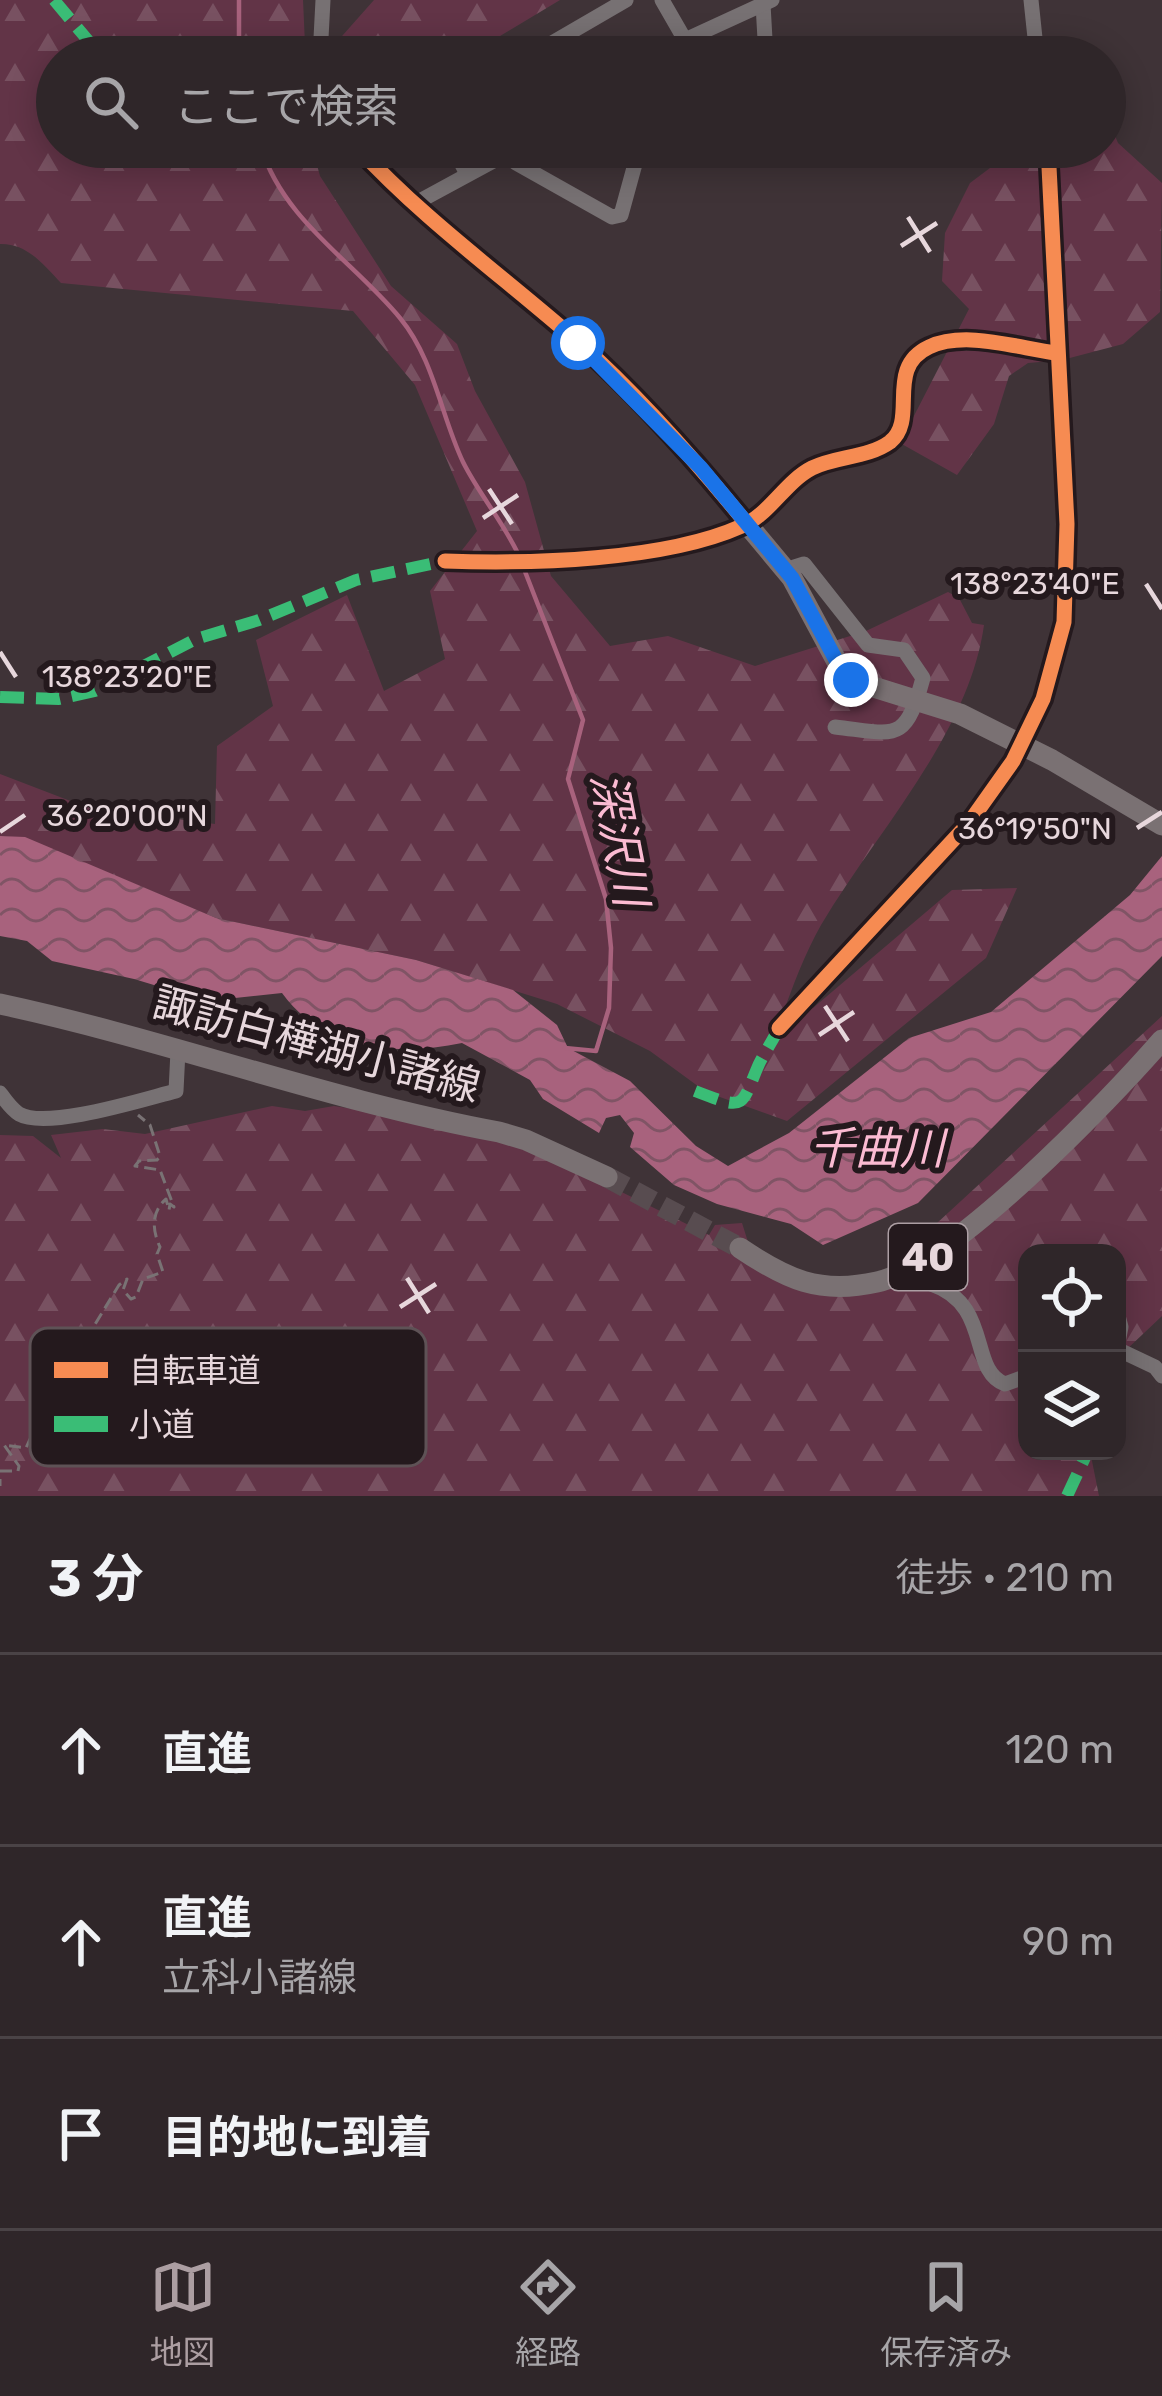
<!DOCTYPE html>
<html lang="ja">
<meta charset="utf-8">
<style>
body{margin:0;font-family:Rubik,"Noto Sans JP",sans-serif;background:#3b3235;color:#f1f3f6}
.controls{position:absolute;right:36px;bottom:36px;display:grid;overflow:hidden;border-radius:24px;box-shadow:0 6px 30px #0003}
.controls button{width:108px;height:108px;display:grid;place-items:center;padding:0;border:0;border-bottom:3px solid #4a4346;background:#2f2629;color:#f1f3f6;font:60px sans-serif}
.stop{position:absolute;width:36px;height:36px;margin:-27px;border:9px solid #1a73e8;border-radius:50%;background:#fff}
.stop.end{background:#1a73e8;border-color:#fff;box-shadow:0 3px 12px #0008}
.list{margin:0;padding:0;list-style:none}
h2{display:flex;justify-content:space-between;align-items:center;height:156px;margin:0;padding:0 48px;font-size:51px}
h2 small{font-size:39px;font-weight:400;color:#a7a5a8}
.list li{display:grid;grid-template-columns:78px 1fr auto;gap:36px;align-items:center;box-sizing:border-box;height:192px;padding:0 48px;border-top:3px solid #4a4346}
.list b{display:block;font-size:45px;white-space:nowrap}
.list p{margin:0;font-size:39px;white-space:nowrap;color:#a7a5a8}
.list em{font-size:39px;font-style:normal;color:#a7a5a8}
.icon{flex:none;width:66px;height:66px;fill:none;stroke:currentColor;stroke-width:2;stroke-linecap:round;stroke-linejoin:round}
.map{position:relative;flex:none;width:1162px;height:1496px;overflow:hidden}
.search{position:absolute;background:#2f2629;box-shadow:0 6px 30px #0003;left:36px;right:36px;top:36px;height:132px;display:flex;align-items:center;gap:30px;box-sizing:border-box;padding:0 42px;border-radius:66px;color:#a7a5a8;font-size:45px}
.sheet{height:732px;background:#2f2629}
nav{display:flex;justify-content:space-around;align-items:center;box-sizing:border-box;height:168px;border-top:3px solid #4a4346;background:#2f2629;font-size:33px;color:#a7a5a8}
nav a{display:grid;justify-items:center;gap:6px}
nav .on{color:#ac9ea2}
.map>svg:first-child{display:block}
.forest{fill:url(#forest-firs)}
.water{fill:url(#water-waves)}
.lines{fill:none;stroke-linecap:round;stroke-linejoin:round}
.stream{stroke:#a8627d;stroke-width:4.5}
.major-tunnel{stroke:#584c50;stroke-width:21;stroke-dasharray:21 10;stroke-linecap:butt}
.path{stroke:#797274;stroke-width:3;stroke-dasharray:12 6;stroke-linecap:butt}
.minor{stroke:#777173;stroke-width:15}
.major{stroke:#7a7173;stroke-width:21}
.quiet{stroke:#3abd76;stroke-width:12;stroke-dasharray:24 12;stroke-linecap:butt}
.cycleway-casing{stroke:#24191d;stroke-width:22}
.cycleway{stroke:#f68b52;stroke-width:15}
.route{stroke:#1a73e8;stroke-width:15}
.ticks{fill:none;stroke:#e7d7dc;stroke-width:4.5}
.labels{text-anchor:middle;stroke-width:12;stroke-linejoin:round;paint-order:stroke}
.shield{fill:#24191d;stroke:#ac9ea3;stroke-width:3}
.shield-label{font-size:39px;font-weight:bold;fill:#e7d7dc}
.street-label{font-size:42px;fill:#e7d7dc;stroke:#24191d}
.water-label{font-size:45px;font-style:italic;fill:#fbbbd2;stroke:#24191d}
.key{fill:#24191d;stroke:#5e5256;stroke-width:3}
.key-label{font-size:33px;fill:#e7d7dc}
.ticks-label{font-size:30px;text-anchor:middle;fill:#e7d7dc;stroke:#24191d;stroke-width:12;stroke-linejoin:round;paint-order:stroke}
</style>
<div class="map">
<svg width="1162" height="1496" viewBox="0 0 1162 1496">
<defs>
<pattern id="forest-firs" width="22" height="20" patternUnits="userSpaceOnUse" patternTransform="scale(3)"><rect width="22" height="20" fill="#623447"/><path d="M5 1l3.5 6h-7zM16 11l3.5 6h-7z" fill="#785161"/></pattern>
<pattern id="water-waves" width="16" height="10" patternUnits="userSpaceOnUse" patternTransform="scale(3)"><rect width="16" height="10" fill="#a8627d"/><path d="M0 5q4-4 8 0t8 0" fill="none" stroke="#805465"/></pattern>
</defs>
<rect width="100%" height="100%" fill="#3f3337"/>
<g class="forest">
<path d="M 0,0 L 303,0 L 305,45 L 335,44 L 374,0 L 560,0 L 465,57 L 57,57 L 57,147 L 312,147 L 320,176 L 391,286 L 457,344 L 475,391 L 525,482 L 551,576 L 610,646 L 668,636 L 755,666 L 866,631 L 948,592 L 959,598 L 972,623 L 984,625 C 969,734 876,832 821,925 C 805,953 792,988 781,1019 L 813,1008 L 952,890 L 1017,888 L 986,958 L 787,1121 L 706,1092 L 650,1051 L 557,1004 L 416,960 L 216,918 L 25,838 L 0,836 L 0,774 L 86,807 L 215,824 L 217,746 L 273,706 L 256,640 L 347,595 L 384,691 L 445,659 L 430,591 L 477,531 L 415,385 L 353,311 L 61,283 C 44,265 27,243 0,244 Z"/>
<polygon points="1105,112 1118,143 1162,183 1160,312 1123,344 1062,360 1028,363 1009,376 994,424 957,475 900,443 969,309 942,281 945,233 970,183 1018,147 1105,147"/>
<polygon points="1162,1016 1162,1316 1125,1351 1117,1368 1117,1253 1027,1253 1027,1451 1090,1451 1099,1496 0,1496 0,1135 33,1136 61,1158 51,1135 103,1129 145,1134 272,1106 305,1111 334,1106 413,1118 497,1138 591,1177 709,1235 715,1225 742,1223 748,1242 741,1251 861,1293"/>
</g>
<path class="water" d="M 0,836 L 25,837 L 216,918 L 416,960 L 513,990 L 557,1025 L 568,1048 L 630,1081 L 696,1146 L 728,1166 L 789,1133 L 909,1038 L 991,1012 L 1130,895 L 1162,856 L 1162,956 L 918,1203 L 823,1245 L 791,1224 L 717,1204 L 674,1185 L 630,1147 L 634,1133 L 620,1115 L 606,1118 L 599,1133 L 543,1099 L 530,1080 L 462,1043 C 397,1057 323,1050 282,993 L 207,1001 L 134,979 L 52,961 L 27,941 L 0,936 Z"/>
<g class="lines">
<g class="stream">
<polyline points="239,57 239,0"/>
<path d="M 261,147 C 283,220 354,262 400,318 C 434,359 441,416 463,462 C 480,496 505,524 520,558"/>
<polyline points="524,569 583,720 568,779 606,899 611,948 609,1008 596,1051 565,1048"/>
</g>
<polyline class="major-tunnel" points="607,1177 740,1248"/>
<g class="path">
<path d="M 0,1471 L 18,1471 L 19,1466 L 4,1445 L 26,1448 L 35,1428 L 45,1421 L 49,1408 L 63,1395 L 79,1395 L 87,1387 L 80,1367 L 80,1349 L 119,1285 L 127,1279 L 123,1290 L 131,1299 L 136,1297 L 143,1279 L 163,1272 L 157,1254 L 160,1247 C 152,1230 151,1212 166,1199 L 169,1210 L 170,1204 L 174,1207 L 160,1170 L 135,1166 L 139,1161 L 157,1160 L 160,1156 L 150,1125 L 138,1115"/>
<polyline points="0,1479 0,1486"/>
</g>
<g class="minor">
<polyline points="662,0 685,40"/>
<polyline points="1031,0 1037,57"/>
<polyline points="763,4 766,57"/>
<polyline points="320,57 323,0"/>
<polyline points="528,57 626,0"/>
<polyline points="659,57 685,40 772,0"/>
<path d="M 357,147 C 424,220 504,277 578,342 C 640,397 695,460 747,524"/>
<polyline points="453,147 467,174"/>
<polyline points="508,154 516,163 612,217 621,215 638,153 646,147"/>
<polyline points="414,204 519,147"/>
<path d="M 445,561 C 530,564 664,561 742,526 C 770,514 785,482 812,468 C 836,456 868,458 890,442 C 919,419 884,368 929,347 C 965,330 1018,348 1056,353"/>
<path d="M 785,570 L 804,564 L 868,645 L 904,650 L 923,678 C 905,744 897,734 835,727"/>
<polyline points="779,1028 969,823 1013,761 1043,699 1064,622 1067,524 1048,147"/>
<path d="M 0,1093 C 5,1100 11,1109 19,1114 C 47,1130 144,1099 176,1091 L 178,1051"/>
<path d="M 884,1280 C 899,1283 917,1279 931,1284 C 993,1305 968,1370 1005,1384 L 1027,1376"/>
<polyline points="1117,1312 1121,1327 1117,1347"/>
<polyline points="1117,1349 1155,1367 1162,1376"/>
</g>
<g class="major">
<polyline points="747,524 792,578 843,673 851,680 960,714 1052,760 1162,825"/>
<path d="M 0,1004 C 168,1040 330,1101 499,1132 L 526,1140 L 607,1177"/>
<path d="M 740,1248 C 786,1279 819,1295 877,1282 C 952,1265 1109,1101 1162,1040"/>
</g>
<g class="quiet">
<polyline points="54,0 102,57"/>
<polyline points="0,697 59,699 95,691 196,639 259,620 356,580 445,561"/>
<path d="M 695,1091 C 747,1111 740,1108 759,1064 C 765,1052 773,1040 779,1028"/>
<polyline points="1067,1496 1088,1451"/>
</g>
<defs>
<g id="cycleway">
<path d="M 357,147 C 424,220 504,277 578,342 C 640,397 695,460 747,524"/>
<path d="M 445,561 C 530,564 664,561 742,526 C 770,514 785,482 812,468 C 836,456 868,458 890,442 C 919,419 884,368 929,347 C 965,330 1018,348 1056,353"/>
<polyline points="779,1028 969,823 1013,761 1043,699 1064,622 1067,524 1048,147"/>
</g>
</defs>
<use href="#cycleway" class="cycleway-casing"/>
<use href="#cycleway" class="cycleway"/>
</g>
<g class="lines">
<polyline class="route" points="578,343 701,468 792,578 843,673 851,680"/>
</g>
<path class="ticks" d="M 908,217 L 930,252M 901,246 L 937,223M 489,489 L 512,524M 483,518 L 518,495M 1146,584 L 1162,609M 0,652 L 16,677M 1137,828 L 1162,812M 0,832 L 25,815M 825,1006 L 848,1041M 819,1035 L 854,1012M 407,1278 L 429,1313M 400,1307 L 436,1284"/>
<g class="labels">
<rect class="shield" x="889" y="1224" width="78" height="66" rx="9"/>
<g class="shield-label">
<text x="928" y="1271">40</text>
</g>
<g class="street-label">
<text transform="translate(317 1044) rotate(15)" y="15">諏訪白樺湖小諸線</text>
</g>
<g class="water-label">
<text transform="translate(620 839) rotate(79)" y="16">深沢川</text>
<text x="877" y="1164">千曲川</text>
</g>
</g>
<rect x="30" y="1328" width="396" height="138" rx="18" class="key"/>
<rect x="54" y="1362" width="54" height="16" fill="#f68b52"/>
<rect x="54" y="1416" width="54" height="16" fill="#3abd76"/>
<g class="key-label">
<text x="129" y="1382">自転車道</text>
<text x="129" y="1436">小道</text>
</g>
<g class="ticks-label">
<text x="1035" y="594">138°23'40"E</text>
<text x="127" y="687">138°23'20"E</text>
<text x="127" y="826">36°20'00"N</text>
<text x="1035" y="839">36°19'50"N</text>
</g>
</svg>
<div class="controls">
<button><svg class="icon" aria-label="locate" viewBox="0 0 24 24"><circle cx="12" cy="12" r="6"/><path d="M12 2v4M12 18v4M2 12h4M18 12h4"/></svg></button>
<button><svg class="icon" aria-label="layers" viewBox="0 0 24 24"><path d="M12 4l9 5-9 5-9-5zM3 14l9 5 9-5"/></svg></button>
</div>
<div class="stop" style="left:578px;top:343px"></div>
<div class="stop end" style="left:851px;top:680px"></div>
<div class="search"><svg class="icon" aria-label="search" viewBox="0 0 24 24"><circle cx="10" cy="10" r="6"/><path d="M15 15l6 6"/></svg>ここで検索</div>
</div>
<section class="sheet">
<h2>3 分<small>徒歩 · 210 m</small></h2>
<ul class="list">
<li><svg class="icon" aria-label="ahead" viewBox="0 0 24 24"><path d="M12 20V5M6 11l6-6 6 6"/></svg><div><b>直進</b></div><em>120 m</em></li>
<li><svg class="icon" aria-label="ahead" viewBox="0 0 24 24"><path d="M12 20V5M6 11l6-6 6 6"/></svg><div><b>直進</b><p>立科小諸線</p></div><em>90 m</em></li>
<li><svg class="icon" aria-label="arrive" viewBox="0 0 24 24"><path d="M6 21V4h12l-3 4 3 4H6"/></svg><div><b>目的地に到着</b></div></li>
</ul>
</section>
<nav>
<a class="on"><svg class="icon" aria-label="map" viewBox="0 0 24 24"><path d="M3 6l6-2 6 2 6-2v14l-6 2-6-2-6 2zM9 4v14M15 6v14"/></svg>地図</a>
<a><svg class="icon" aria-label="directions" viewBox="0 0 24 24"><path d="M12 3l9 9-9 9-9-9zM9 14v-3h6M13 9l2 2-2 2"/></svg>経路</a>
<a><svg class="icon" aria-label="saved" viewBox="0 0 24 24"><path d="M7 4h10v16l-5-4-5 4z"/></svg>保存済み</a>
</nav>
